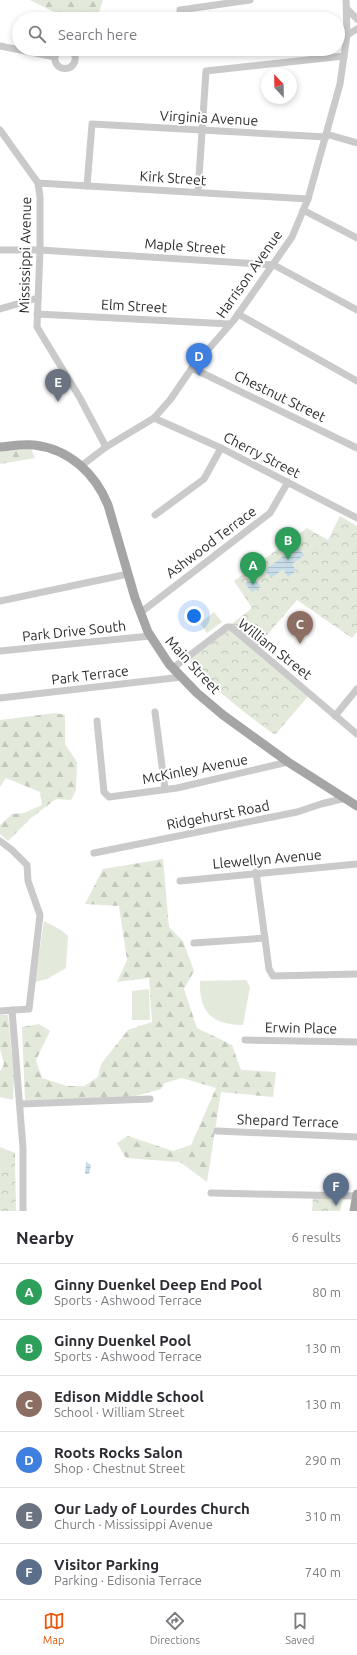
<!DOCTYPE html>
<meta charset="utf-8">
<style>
body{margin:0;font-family:Ubuntu,sans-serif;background:#f7f7f7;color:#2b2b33}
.compass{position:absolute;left:261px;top:68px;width:36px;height:36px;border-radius:50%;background:#fff;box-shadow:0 2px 6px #0003;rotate:338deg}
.you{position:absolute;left:194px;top:616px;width:14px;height:14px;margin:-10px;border:3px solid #fff;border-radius:50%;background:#1a73e8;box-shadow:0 0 0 6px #1a73e833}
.badge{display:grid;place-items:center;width:26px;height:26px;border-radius:50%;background:#ea580c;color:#fff;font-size:13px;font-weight:700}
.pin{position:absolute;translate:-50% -33px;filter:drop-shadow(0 1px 2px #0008)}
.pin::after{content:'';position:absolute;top:21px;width:14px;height:12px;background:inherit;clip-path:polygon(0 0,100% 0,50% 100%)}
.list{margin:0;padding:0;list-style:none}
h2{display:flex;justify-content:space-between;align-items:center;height:52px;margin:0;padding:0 16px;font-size:17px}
h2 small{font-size:13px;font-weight:400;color:#7c7c81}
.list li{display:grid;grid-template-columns:26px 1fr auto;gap:12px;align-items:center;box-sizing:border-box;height:56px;padding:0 16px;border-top:1px solid #e1e1e2}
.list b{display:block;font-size:15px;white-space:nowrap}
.list p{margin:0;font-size:13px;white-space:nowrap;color:#7c7c81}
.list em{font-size:13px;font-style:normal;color:#7c7c81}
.icon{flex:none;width:22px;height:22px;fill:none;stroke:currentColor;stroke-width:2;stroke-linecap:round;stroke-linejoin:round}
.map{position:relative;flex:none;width:357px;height:1211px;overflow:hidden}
.search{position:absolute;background:#fff;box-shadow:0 2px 6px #0003;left:12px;right:12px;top:12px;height:44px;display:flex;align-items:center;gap:10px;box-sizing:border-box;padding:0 14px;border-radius:22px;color:#7c7c81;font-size:15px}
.sheet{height:388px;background:#fff}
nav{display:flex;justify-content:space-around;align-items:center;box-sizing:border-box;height:56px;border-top:1px solid #e1e1e2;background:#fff;font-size:11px;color:#7c7c81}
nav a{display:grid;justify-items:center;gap:2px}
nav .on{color:#ea580c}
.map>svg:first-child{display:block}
.green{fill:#e3e9db}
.forest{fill:url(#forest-firs)}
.park{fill:url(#park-crowns)}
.water{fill:url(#water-rules)}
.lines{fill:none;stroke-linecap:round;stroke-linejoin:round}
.minor{stroke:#cacaca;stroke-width:7}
.major{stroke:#a5a5a5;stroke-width:9}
.labels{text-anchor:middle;stroke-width:4;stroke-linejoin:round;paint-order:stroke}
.street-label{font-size:14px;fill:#2d2d2d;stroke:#fff}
</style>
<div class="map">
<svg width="357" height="1211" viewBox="0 0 357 1211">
<defs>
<pattern id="forest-firs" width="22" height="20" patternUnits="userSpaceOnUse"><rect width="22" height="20" fill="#e3e9db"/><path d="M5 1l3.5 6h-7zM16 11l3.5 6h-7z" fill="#c3c8bc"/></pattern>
<pattern id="park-crowns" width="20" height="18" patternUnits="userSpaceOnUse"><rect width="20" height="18" fill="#e3e9db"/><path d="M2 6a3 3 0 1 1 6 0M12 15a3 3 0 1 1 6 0" fill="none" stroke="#c3c8bc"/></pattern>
<pattern id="water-rules" width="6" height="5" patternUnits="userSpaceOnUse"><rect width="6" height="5" fill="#c8dde8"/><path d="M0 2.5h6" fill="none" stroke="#acbec7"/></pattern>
</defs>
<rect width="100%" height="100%" fill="#fff"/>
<g class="green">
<polygon points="214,612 222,622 207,633 200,623"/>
<polygon points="44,921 61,930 68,936 66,968 47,979 35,982"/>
<path d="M 246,980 L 250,987 L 243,1025 C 213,1025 199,1013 200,981 Z"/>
<polygon points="149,989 150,1020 132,1020 132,991"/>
</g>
<g class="forest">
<polygon points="30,0 103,0 97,19 68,19"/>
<polygon points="31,449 35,458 0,464 0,451"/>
<polygon points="55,713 65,715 65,744 77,762 76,790 71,800 56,799 31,818 8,841 0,834 0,825 12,814 24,813 42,805 40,792 6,778 0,787 0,720"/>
<polygon points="163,859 169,927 183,941 194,971 184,989 197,1028 232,1045 241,1070 276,1072 273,1097 221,1092 207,1182 180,1162 126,1158 117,1143 128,1136 173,1151 191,1145 216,1088 182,1078 165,1083 161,1089 125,1099 25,1100 22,1027 39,1024 50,1031 36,1060 42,1078 67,1086 84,1086 98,1077 101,1064 128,1030 152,1022 149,978 117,982 127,960 119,906 85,904 103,869"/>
<polygon points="0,1015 8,1015 14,1077 13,1100 0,1097 0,1072 4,1064 0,1048"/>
<polygon points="0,1147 15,1153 15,1160 0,1160"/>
</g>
<g class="park">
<path d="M 340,516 L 357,526 L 357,632 L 352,638 L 297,600 L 256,648 L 310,694 L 275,735 C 243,712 213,688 187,659 L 252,608 L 234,581 L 307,528 L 328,540 Z"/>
<polygon points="0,1160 15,1160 16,1211 0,1211"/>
<polygon points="313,1198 343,1198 340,1211 312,1211"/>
</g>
<g class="water">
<polygon points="297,546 304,555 292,564 296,571 288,577 283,569 271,578 265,570"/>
<polygon points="253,577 261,587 252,592 245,584"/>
<polygon points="86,1162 91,1165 89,1174 85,1174"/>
</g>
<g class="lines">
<g class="minor">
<polyline points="347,9 357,19"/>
<polyline points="180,10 250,0"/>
<polyline points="347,35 357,29"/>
<polyline points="0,46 55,57"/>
<path d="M 62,49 L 55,55 C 52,73 78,73 75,55 L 68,49"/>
<polyline points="0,130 38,183 40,197 40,250 37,327 80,398 106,447"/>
<polyline points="326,134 357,143"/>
<polyline points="38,183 308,199"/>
<polyline points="87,186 92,124 326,137"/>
<polyline points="198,192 206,71 344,56"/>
<polyline points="303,210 357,238"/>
<polyline points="0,250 40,250 274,265 357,310"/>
<polyline points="0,309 38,298"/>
<polyline points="37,314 230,324"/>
<polyline points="238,314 357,381"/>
<polyline points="192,368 357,448"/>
<polyline points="154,418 221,448 357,518"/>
<polyline points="81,466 106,447 154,418 170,400 192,368 234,320 292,237 308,199 340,84 347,35 346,0"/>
<polyline points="155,515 204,479 221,448"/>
<polyline points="0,601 128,574"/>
<polyline points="140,613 270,513 288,482"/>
<polyline points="0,651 150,636"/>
<polyline points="173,668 227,627 231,627 357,734"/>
<polyline points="0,698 182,677"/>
<polyline points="155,712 165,789"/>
<polyline points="335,716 357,689"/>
<polyline points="97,721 104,792 109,797 177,788 288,762"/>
<polyline points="0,841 12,850 27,865 28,881 40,915 29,1009 0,1011"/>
<polyline points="94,853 297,812 321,804 346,798"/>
<polyline points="256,872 269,969 273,976 357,974"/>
<polyline points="180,881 357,864"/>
<polyline points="194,943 265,938"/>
<polyline points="12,1010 23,1148 23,1211"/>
<polyline points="245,1040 357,1042"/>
<polyline points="20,1104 150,1099"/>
<polyline points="217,1131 357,1137"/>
<polyline points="211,1193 357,1196"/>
</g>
<g class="major">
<path d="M 0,447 C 11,446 23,444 34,445 C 69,449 95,473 108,505 L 135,598 L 148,632 L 169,664 L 197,693 L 223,715 L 288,762 L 357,806"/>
<polyline points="354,1211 357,1194"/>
</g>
</g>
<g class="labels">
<g class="street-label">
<text transform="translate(209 118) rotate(3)" y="5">Virginia Avenue</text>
<text transform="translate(173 178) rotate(4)" y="5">Kirk Street</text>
<text transform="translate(185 246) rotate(4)" y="5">Maple Street</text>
<text transform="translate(25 255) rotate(-89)" y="5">Mississippi Avenue</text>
<text transform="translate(249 274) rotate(-55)" y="5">Harrison Avenue</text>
<text transform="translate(134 306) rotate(3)" y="5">Elm Street</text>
<text transform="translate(280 396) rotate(26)" y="5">Chestnut Street</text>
<text transform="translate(262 455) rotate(27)" y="5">Cherry Street</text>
<text transform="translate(211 542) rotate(-37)" y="5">Ashwood Terrace</text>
<text transform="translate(74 631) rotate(-6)" y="5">Park Drive South</text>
<text transform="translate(275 649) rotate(38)" y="5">William Street</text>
<text transform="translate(193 665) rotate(47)" y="5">Main Street</text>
<text transform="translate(90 675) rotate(-7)" y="5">Park Terrace</text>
<text transform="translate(195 769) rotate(-11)" y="5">McKinley Avenue</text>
<text transform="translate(218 815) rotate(-11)" y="5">Ridgehurst Road</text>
<text transform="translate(267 859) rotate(-5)" y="5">Llewellyn Avenue</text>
<text transform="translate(301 1028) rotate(1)" y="5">Erwin Place</text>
<text transform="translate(288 1121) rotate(2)" y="5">Shepard Terrace</text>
</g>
</g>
</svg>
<svg class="compass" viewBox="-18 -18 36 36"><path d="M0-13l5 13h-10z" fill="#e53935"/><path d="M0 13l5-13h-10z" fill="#7c7c81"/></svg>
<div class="you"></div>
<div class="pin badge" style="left:253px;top:585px;background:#2e9e5b">A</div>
<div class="pin badge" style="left:288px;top:560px;background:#2e9e5b">B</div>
<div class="pin badge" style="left:300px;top:644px;background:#8d6e63">C</div>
<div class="pin badge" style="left:199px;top:376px;background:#3f7fe0">D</div>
<div class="pin badge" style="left:58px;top:402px;background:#6b7280">E</div>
<div class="pin badge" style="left:336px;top:1206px;background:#5c6f8a">F</div>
<div class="search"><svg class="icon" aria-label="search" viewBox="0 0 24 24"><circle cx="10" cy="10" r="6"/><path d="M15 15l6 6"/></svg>Search here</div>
</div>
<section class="sheet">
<h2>Nearby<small>6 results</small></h2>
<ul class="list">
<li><span class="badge" style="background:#2e9e5b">A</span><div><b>Ginny Duenkel Deep End Pool</b><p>Sports · Ashwood Terrace</p></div><em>80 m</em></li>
<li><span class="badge" style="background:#2e9e5b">B</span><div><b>Ginny Duenkel Pool</b><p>Sports · Ashwood Terrace</p></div><em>130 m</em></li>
<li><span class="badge" style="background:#8d6e63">C</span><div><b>Edison Middle School</b><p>School · William Street</p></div><em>130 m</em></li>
<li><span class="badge" style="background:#3f7fe0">D</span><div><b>Roots Rocks Salon</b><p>Shop · Chestnut Street</p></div><em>290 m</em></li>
<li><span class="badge" style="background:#6b7280">E</span><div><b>Our Lady of Lourdes Church</b><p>Church · Mississippi Avenue</p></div><em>310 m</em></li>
<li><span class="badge" style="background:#5c6f8a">F</span><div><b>Visitor Parking</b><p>Parking · Edisonia Terrace</p></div><em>740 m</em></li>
</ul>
</section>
<nav>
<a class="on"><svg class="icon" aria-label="map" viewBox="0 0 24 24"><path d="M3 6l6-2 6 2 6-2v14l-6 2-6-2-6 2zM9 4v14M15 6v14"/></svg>Map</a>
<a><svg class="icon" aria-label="directions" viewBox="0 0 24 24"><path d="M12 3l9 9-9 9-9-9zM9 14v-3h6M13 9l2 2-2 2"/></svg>Directions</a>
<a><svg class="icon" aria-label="saved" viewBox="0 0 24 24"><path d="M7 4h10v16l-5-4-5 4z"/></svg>Saved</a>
</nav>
